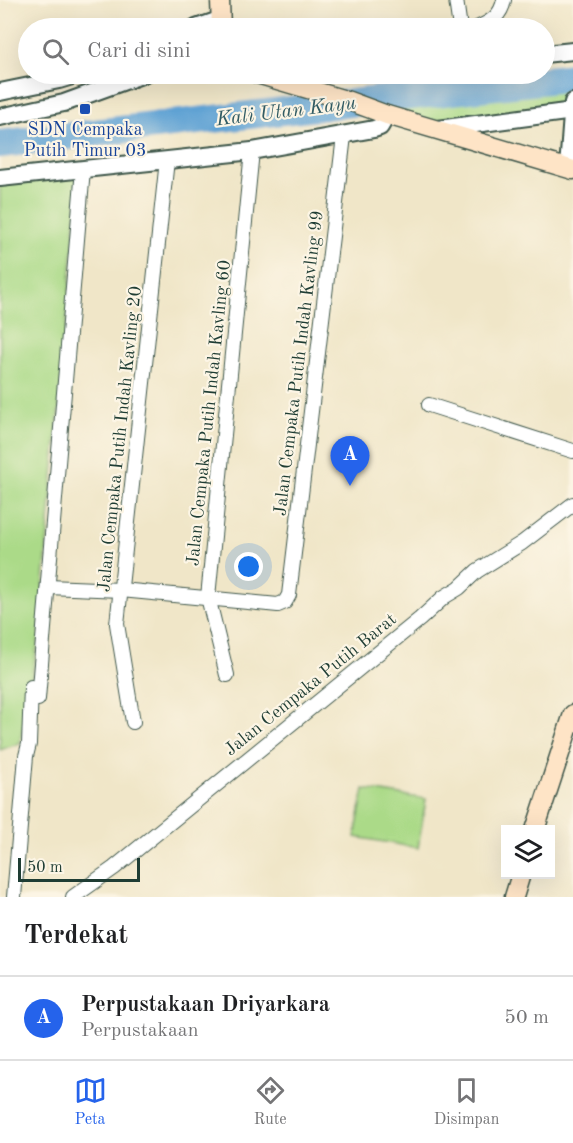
<!DOCTYPE html>
<html lang="id">
<style>
body{margin:0;font-family:"Old Standard TT",serif;background:#f2f2f2;color:#202124}
.controls{position:absolute;right:18px;bottom:18px;display:grid;overflow:hidden;border-radius:0px;box-shadow:0 6px 24px #0002}
.controls button{width:54px;height:54px;display:grid;place-items:center;padding:0;border:0;border-bottom:2px solid #e0e0e0;background:#fff;color:#202124;font:30px sans-serif}
.scale{position:absolute;left:18px;bottom:15px;width:122px;box-sizing:border-box;padding-left:6px;border:3px solid #1f3d34;border-top:0;font-size:16px;line-height:21px;white-space:nowrap;color:#1f3d34;-webkit-text-stroke:4px #fcf5e5;paint-order:stroke}
.you{position:absolute;left:249px;top:567px;width:21px;height:21px;margin:-15px;border:4px solid #fff;border-radius:50%;background:#1a73e8;box-shadow:0 0 0 9px #1a73e833}
.badge{display:grid;place-items:center;width:39px;height:39px;border-radius:50%;background:#2563eb;color:#fff;font-size:20px;font-weight:700}
.pin{position:absolute;translate:-50% -50px;filter:drop-shadow(0 2px 3px #0008)}
.pin::after{content:'';position:absolute;top:32px;width:21px;height:18px;background:inherit;clip-path:polygon(0 0,100% 0,50% 100%)}
.list{margin:0;padding:0;list-style:none}
h2{display:flex;justify-content:space-between;align-items:center;height:78px;margin:0;padding:0 24px;font-size:26px}
h2 small{font-size:20px;font-weight:400;color:#757577}
.list li{display:grid;grid-template-columns:39px 1fr auto;gap:18px;align-items:center;box-sizing:border-box;height:84px;padding:0 24px;border-top:2px solid #e0e0e0}
.list b{display:block;font-size:22px;white-space:nowrap}
.list p{margin:0;font-size:20px;white-space:nowrap;color:#757577}
.list em{font-size:20px;font-style:normal;color:#757577}
.icon{flex:none;width:33px;height:33px;fill:none;stroke:currentColor;stroke-width:2;stroke-linecap:round;stroke-linejoin:round}
.map{position:relative;flex:none;width:573px;height:897px;overflow:hidden}
.search{position:absolute;background:#fff;box-shadow:0 6px 24px #0002;left:18px;right:18px;top:18px;height:66px;display:flex;align-items:center;gap:15px;box-sizing:border-box;padding:0 21px;border-radius:33px;color:#757577;font-size:22px}
.sheet{height:162px;background:#fff}
nav{display:flex;justify-content:space-around;align-items:center;box-sizing:border-box;height:84px;border-top:2px solid #e0e0e0;background:#fff;font-size:16px;color:#757577}
nav a{display:grid;justify-items:center;gap:3px}
nav .on{color:#2563eb}
.map>svg:first-child{display:block}
.green{fill:#abda88;stroke:#658c5e;stroke-width:1.5}
.lines{fill:none;stroke-linecap:round;stroke-linejoin:round}
.river{stroke:#60a3d4;stroke-width:28}
.minor-casing{stroke:#3e564a;stroke-width:16}
.tertiary-casing{stroke:#3e564a;stroke-width:20}
.secondary-casing{stroke:#3e564a;stroke-width:21}
.minor{stroke:#fff;stroke-width:14}
.tertiary{stroke:#fff;stroke-width:16}
.secondary{stroke:#fee4c6;stroke-width:18}
.transit-dot{fill:#1a4fb4;stroke:#fcf5e5;stroke-width:2}
.labels{text-anchor:middle;stroke-width:4.5;stroke-linejoin:round;paint-order:stroke}
.transit-label{font-size:18px;fill:#164399;stroke:#fcf5e5}
.street-label{font-size:18px;fill:#1f3d34;stroke:#fcf5e5}
.water-label{font-size:20px;font-style:italic;fill:#325c64;stroke:#fcf5e5}
</style>
<div class="map">
<svg width="573" height="897" viewBox="0 0 573 897">
<rect width="100%" height="100%" fill="#fcf5e5"/>
<filter id="ink" filterUnits="userSpaceOnUse"><feTurbulence type="fractalNoise" baseFrequency=".0167" numOctaves="2"/><feDisplacementMap in="SourceGraphic" scale="12" xChannelSelector="R" yChannelSelector="G"/><feConvolveMatrix kernelMatrix="1 2 1 2 8 2 1 2 1" color-interpolation-filters="sRGB"/></filter>
<filter id="wash" filterUnits="userSpaceOnUse"><feTurbulence type="fractalNoise" baseFrequency=".008" numOctaves="4" result="noise"/><feDisplacementMap in="SourceGraphic" scale="24" xChannelSelector="R" yChannelSelector="G"/><feGaussianBlur stdDeviation="1.35" result="paint"/><feColorMatrix in="noise" values="0 0 0 0 0 0 0 0 0 0 0 0 0 0 0 0 0 1.4 0 .05"/><feComposite in="paint" operator="in"/></filter>
<g filter="url(#wash)">
<rect width="100%" height="100%" fill="#f0e6c8"/>
<g class="green">
<polygon points="573,76 573,111 416,122 351,101"/>
<polygon points="79,177 39,637 20,743 0,750 0,183"/>
<polygon points="364,789 426,799 418,848 355,837"/>
</g>
<g class="lines">
<polyline class="river" points="0,144 573,77"/>
</g>
</g>
<g filter="url(#ink)">
<g class="lines">
<defs>
<g id="minor">
<polyline points="456,0 460,28"/>
<path d="M 477,28 C 491,22 501,16 504,0"/>
<polyline points="429,405 573,451"/>
<polyline points="48,587 121,590 278,605 285,602 289,595 344,136"/>
<polyline points="227,675 208,597 252,151"/>
<polyline points="38,699 83,169"/>
<polyline points="133,722 117,624 167,160"/>
<polyline points="14,897 26,756 29,744 31,687"/>
<polyline points="73,897 114,868 420,619 444,597 459,588 477,571 522,543 573,504"/>
</g>
<g id="tertiary">
<polyline points="196,28 219,20"/>
<polyline points="544,54 573,51"/>
<polyline points="271,77 321,74"/>
<polyline points="0,92 59,80 79,74"/>
<polyline points="0,117 64,103 144,74"/>
<polyline points="438,129 573,111"/>
<polyline points="568,168 573,102"/>
<polyline points="0,178 252,151 374,129 380,127 387,115"/>
</g>
<g id="secondary">
<polyline points="220,0 221,28"/>
<polyline points="257,74 349,101 387,115 573,170"/>
<polyline points="535,830 573,714"/>
<polyline points="514,897 521,874"/>
</g>
</defs>
<use href="#minor" class="minor-casing"/>
<use href="#tertiary" class="tertiary-casing"/>
<use href="#secondary" class="secondary-casing"/>
<use href="#minor" class="minor"/>
<use href="#tertiary" class="tertiary"/>
<use href="#secondary" class="secondary"/>
</g>
</g>
<rect class="transit-dot" x="79" y="103" width="12" height="12" rx="3"/>
<g class="labels">
<g class="transit-label">
<text x="85" y="135">SDN Cempaka<tspan x="85" dy="21">Putih Timur 03</tspan></text>
</g>
<g class="street-label">
<text transform="translate(298 363) rotate(-83)" y="6">Jalan Cempaka Putih Indah Kavling 99</text>
<text transform="translate(208 413) rotate(-84)" y="6">Jalan Cempaka Putih Indah Kavling 60</text>
<text transform="translate(119 439) rotate(-84)" y="6">Jalan Cempaka Putih Indah Kavling 20</text>
<text transform="translate(310 684) rotate(-39)" y="6">Jalan Cempaka Putih Barat</text>
</g>
<g class="water-label">
<text transform="translate(286 110) rotate(-7)" y="7">Kali Utan Kayu</text>
</g>
</g>
</svg>
<div class="controls">
<button><svg class="icon" aria-label="layers" viewBox="0 0 24 24"><path d="M12 4l9 5-9 5-9-5zM3 14l9 5 9-5"/></svg></button>
</div>
<div class="scale">50 m</div>
<div class="you"></div>
<div class="pin badge" style="left:350px;top:486px">A</div>
<div class="search"><svg class="icon" aria-label="search" viewBox="0 0 24 24"><circle cx="10" cy="10" r="6"/><path d="M15 15l6 6"/></svg>Cari di sini</div>
</div>
<section class="sheet">
<h2>Terdekat<small></small></h2>
<ul class="list">
<li><span class="badge">A</span><div><b>Perpustakaan Driyarkara</b><p>Perpustakaan</p></div><em>50 m</em></li>
</ul>
</section>
<nav>
<a class="on"><svg class="icon" aria-label="map" viewBox="0 0 24 24"><path d="M3 6l6-2 6 2 6-2v14l-6 2-6-2-6 2zM9 4v14M15 6v14"/></svg>Peta</a>
<a><svg class="icon" aria-label="directions" viewBox="0 0 24 24"><path d="M12 3l9 9-9 9-9-9zM9 14v-3h6M13 9l2 2-2 2"/></svg>Rute</a>
<a><svg class="icon" aria-label="saved" viewBox="0 0 24 24"><path d="M7 4h10v16l-5-4-5 4z"/></svg>Disimpan</a>
</nav>
